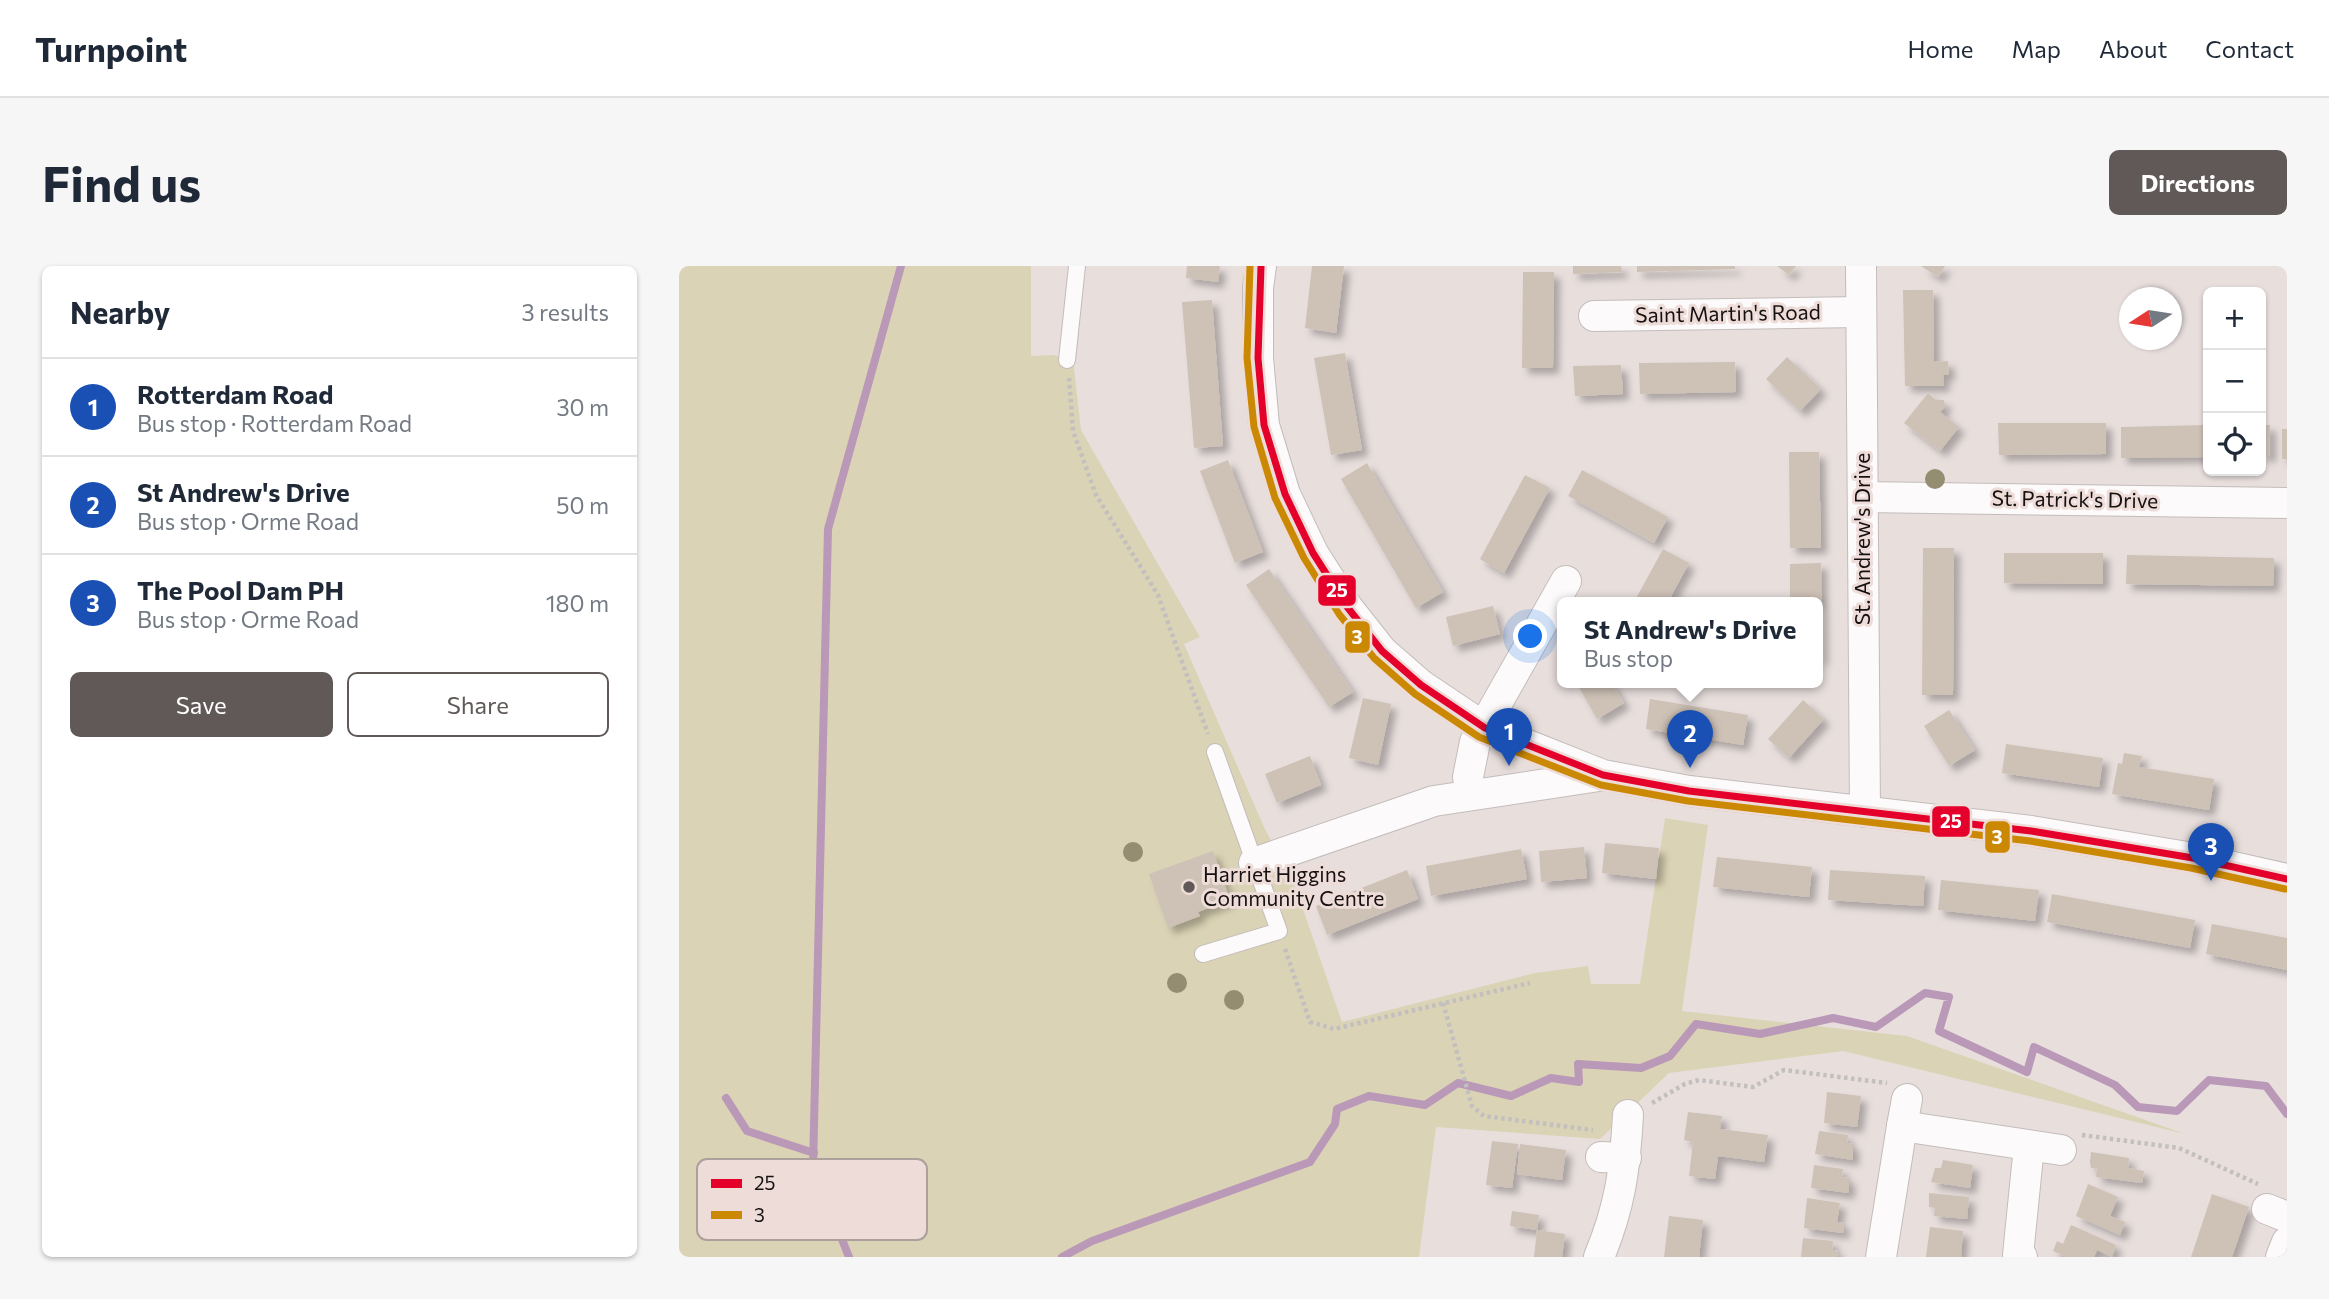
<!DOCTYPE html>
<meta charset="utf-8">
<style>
body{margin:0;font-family:Commissioner,sans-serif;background:#f6f6f7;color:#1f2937}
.controls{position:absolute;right:21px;top:21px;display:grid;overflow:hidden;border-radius:10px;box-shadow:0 2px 5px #0004}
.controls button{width:63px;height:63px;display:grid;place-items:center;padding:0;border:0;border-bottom:2px solid #e0e1e3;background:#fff;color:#1f2937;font:35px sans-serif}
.compass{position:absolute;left:1440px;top:21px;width:63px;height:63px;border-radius:50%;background:#fff;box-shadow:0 2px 5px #0004;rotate:258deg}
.you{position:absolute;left:852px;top:371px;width:24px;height:24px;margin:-18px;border:5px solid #fff;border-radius:50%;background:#1a73e8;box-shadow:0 0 0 10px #1a73e833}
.badge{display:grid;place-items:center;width:46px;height:46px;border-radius:50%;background:#605958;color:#fff;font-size:23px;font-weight:700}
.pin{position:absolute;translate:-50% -58px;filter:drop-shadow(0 2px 4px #0008)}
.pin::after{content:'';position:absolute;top:37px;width:24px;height:21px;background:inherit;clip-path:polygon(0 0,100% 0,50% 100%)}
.popup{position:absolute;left:878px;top:331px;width:266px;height:91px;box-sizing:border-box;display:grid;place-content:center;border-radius:10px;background:#fff;filter:drop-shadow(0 2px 5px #0005);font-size:23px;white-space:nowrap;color:#747a83}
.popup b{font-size:26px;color:#1f2937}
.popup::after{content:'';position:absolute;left:50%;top:100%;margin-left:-14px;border:14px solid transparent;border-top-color:#fff}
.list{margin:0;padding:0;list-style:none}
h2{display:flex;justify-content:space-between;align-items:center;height:91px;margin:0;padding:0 28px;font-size:30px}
h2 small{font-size:23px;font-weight:400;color:#747a83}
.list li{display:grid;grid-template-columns:46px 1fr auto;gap:21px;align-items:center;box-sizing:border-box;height:98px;padding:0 28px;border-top:2px solid #e0e1e3}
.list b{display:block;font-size:26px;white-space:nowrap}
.list p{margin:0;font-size:23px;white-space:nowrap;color:#747a83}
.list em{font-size:23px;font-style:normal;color:#747a83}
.actions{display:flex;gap:14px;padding:21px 28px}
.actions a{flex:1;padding:16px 0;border:2px solid #605958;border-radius:10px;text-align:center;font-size:24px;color:#605958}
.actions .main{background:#605958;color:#fff}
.icon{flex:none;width:38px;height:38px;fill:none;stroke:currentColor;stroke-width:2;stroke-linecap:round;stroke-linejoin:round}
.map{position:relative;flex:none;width:1608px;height:991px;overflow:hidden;border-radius:10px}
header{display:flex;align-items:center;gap:42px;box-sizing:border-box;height:98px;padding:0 35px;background:#fff;border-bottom:2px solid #e0e1e3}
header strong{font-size:33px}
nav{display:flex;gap:38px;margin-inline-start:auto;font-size:24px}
.intro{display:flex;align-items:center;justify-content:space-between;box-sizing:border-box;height:168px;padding:0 42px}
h1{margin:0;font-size:49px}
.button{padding:18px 32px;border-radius:10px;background:#605958;color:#fff;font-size:24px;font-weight:700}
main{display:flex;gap:42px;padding:0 42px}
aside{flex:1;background:#fff;border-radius:10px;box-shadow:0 2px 5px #0004}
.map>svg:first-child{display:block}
.green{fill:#dbd3b5}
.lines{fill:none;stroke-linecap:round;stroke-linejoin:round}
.stream{stroke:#ba98b8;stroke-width:8}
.building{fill:#cec1b6;filter:url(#shadow)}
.lane-casing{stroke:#c3bcbb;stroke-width:18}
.street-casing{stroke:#c3bcbb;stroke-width:32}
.path{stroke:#c3bfbf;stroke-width:4.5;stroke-dasharray:3.5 3.5;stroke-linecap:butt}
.lane{stroke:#fcfafa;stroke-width:16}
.street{stroke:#fcfafa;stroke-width:30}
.bus-1-casing{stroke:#eddcd8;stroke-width:12}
.bus-2-casing{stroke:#eddcd8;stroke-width:12}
.bus-1{stroke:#e4002b;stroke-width:7}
.bus-2{stroke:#ca8803;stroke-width:7}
.tree{fill:#958d71}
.poi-dot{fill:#605958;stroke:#eddcd8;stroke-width:2.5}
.labels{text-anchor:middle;stroke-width:6;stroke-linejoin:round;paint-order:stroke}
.street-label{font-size:21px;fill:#161110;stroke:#eddcd8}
.poi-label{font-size:21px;fill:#161110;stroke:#eddcd8;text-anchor:start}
.key{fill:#eddcd8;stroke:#ac9f9c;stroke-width:2}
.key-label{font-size:19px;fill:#161110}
.line-badge{stroke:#eddcd8;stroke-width:2.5}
.badge-label{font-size:19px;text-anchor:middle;font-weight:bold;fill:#fff}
</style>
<header>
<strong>Turnpoint</strong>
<nav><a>Home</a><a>Map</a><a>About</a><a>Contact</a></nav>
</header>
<div class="intro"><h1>Find us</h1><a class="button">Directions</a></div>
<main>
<aside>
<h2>Nearby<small>3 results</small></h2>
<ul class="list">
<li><span class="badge" style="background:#1a4fb4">1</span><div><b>Rotterdam Road</b><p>Bus stop · Rotterdam Road</p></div><em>30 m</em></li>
<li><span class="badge" style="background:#1a4fb4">2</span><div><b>St Andrew's Drive</b><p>Bus stop · Orme Road</p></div><em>50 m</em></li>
<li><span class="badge" style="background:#1a4fb4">3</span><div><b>The Pool Dam PH</b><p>Bus stop · Orme Road</p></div><em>180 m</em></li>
</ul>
<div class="actions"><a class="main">Save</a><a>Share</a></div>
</aside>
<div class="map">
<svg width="1608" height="991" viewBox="0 0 1608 991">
<defs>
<filter id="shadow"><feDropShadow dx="6" dy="6" stdDeviation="3.5" flood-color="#0004"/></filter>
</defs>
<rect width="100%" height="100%" fill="#e8dfdd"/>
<polygon class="green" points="0,0 352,0 352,90 374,89 394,93 402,164 521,371 505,378 585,561 617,623 663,756 856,707 909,700 912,718 961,718 986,552 1029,559 1003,745 1228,770 1506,868 1164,785 990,807 921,873 757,861 740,991 0,991"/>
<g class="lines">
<g class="stream">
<polyline points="47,832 68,865 135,887"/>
<polyline points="170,991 134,901 149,263 222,0"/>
<polyline points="383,991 413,975 631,896 656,858 658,843 690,830 746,839 779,817 832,830 872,812 900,816 899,798 962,802 991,790 1017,758 1081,768 1154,752 1197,761 1246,727 1270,731 1260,765 1348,806 1355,781 1436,819 1459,841 1498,845 1530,814 1587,820 1608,848"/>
</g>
</g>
<g class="building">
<polygon points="508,0 541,0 539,16 507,12"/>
<polygon points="633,0 665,0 657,67 626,62"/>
<polygon points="894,0 942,0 943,6 894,8"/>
<polygon points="958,0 1056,0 1056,3 958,6"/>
<polygon points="1098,0 1117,0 1110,9"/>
<polygon points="1242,0 1266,0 1259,11"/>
<polygon points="844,6 875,6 874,102 843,102"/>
<polygon points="1224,24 1254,24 1255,96 1269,95 1270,109 1264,109 1265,120 1226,120"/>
<polygon points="533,34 544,180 515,182 503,36"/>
<polygon points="666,87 683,184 652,189 635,92"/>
<polygon points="1108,91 1142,123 1121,145 1087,113"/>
<polygon points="1056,96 1057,126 961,128 960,97"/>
<polygon points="942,99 944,128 896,130 894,100"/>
<polygon points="1249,127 1257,134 1265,134 1266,140 1261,146 1280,161 1261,185 1225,157"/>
<polygon points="1319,157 1427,157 1427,188 1320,189"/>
<polygon points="1529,159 1529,191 1442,192 1442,161"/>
<rect x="1582" y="159" width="9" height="31"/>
<rect x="1603" y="163" width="5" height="30"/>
<polygon points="1110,186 1140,186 1142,282 1111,282"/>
<polygon points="549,194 584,286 556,297 521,205"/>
<polygon points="688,197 764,326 737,342 662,213"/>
<polygon points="903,204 989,251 975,277 889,230"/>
<polygon points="846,209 871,222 825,307 801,293"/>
<polygon points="1244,282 1275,282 1274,429 1243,429"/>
<polygon points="984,283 1010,297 989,336 955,336"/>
<polygon points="1325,287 1424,287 1424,318 1325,317"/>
<polygon points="1448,289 1595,292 1594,320 1447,318"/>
<polygon points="1142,297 1143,393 1139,393 1139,336 1111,336 1111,298"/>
<polygon points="590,303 674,426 650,441 567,319"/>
<polygon points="814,340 821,368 774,380 767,351"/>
<polygon points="897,416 932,416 945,437 918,453"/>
<polygon points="684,432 712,438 699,499 670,492"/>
<polygon points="971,433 1069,449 1064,479 967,463"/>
<polygon points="1124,434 1145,453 1110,492 1089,473"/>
<polygon points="1270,444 1296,484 1270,500 1245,460"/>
<polygon points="1327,478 1424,492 1420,521 1323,507"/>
<polygon points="1445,487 1463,490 1460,501 1535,513 1530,544 1433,528 1439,497 1443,498"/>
<polygon points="631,490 642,519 598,537 586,508"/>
<polygon points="926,577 980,582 977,613 923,607"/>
<polygon points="905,581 908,612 862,616 860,585"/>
<polygon points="842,583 848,613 752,630 747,600"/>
<polygon points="534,585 551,634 519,646 521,650 489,662 470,608"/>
<polygon points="1038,591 1133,601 1130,631 1034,621"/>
<polygon points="728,604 739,633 648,669 637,640"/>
<polygon points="1151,604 1246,610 1244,640 1149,634"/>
<polygon points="1262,614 1360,624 1356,655 1259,644"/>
<polygon points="1373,628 1516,654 1511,682 1368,656"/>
<polygon points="1533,658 1608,672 1608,704 1527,688"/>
<polygon points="1148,826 1182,830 1178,861 1145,857"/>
<polygon points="1009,846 1043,850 1041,863 1089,869 1085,896 1039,890 1036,913 1010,910 1014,876 1005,874"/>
<polygon points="1140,865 1169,869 1168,877 1174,878 1174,894 1136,888"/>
<polygon points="813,875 839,878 833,922 807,919"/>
<polygon points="841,878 887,884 883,914 838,908"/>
<polygon points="1412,886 1450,892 1449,902 1465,905 1463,917 1417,911 1418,902 1412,902 1411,896"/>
<polygon points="1264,894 1294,899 1291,922 1252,916 1256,902 1262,902"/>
<polygon points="1135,899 1164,903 1163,911 1170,912 1170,927 1132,922"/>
<polygon points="1409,918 1439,931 1431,950 1446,956 1441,969 1397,950"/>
<polygon points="1250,927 1290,931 1288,953 1255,950 1256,942 1250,941"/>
<polygon points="1533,928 1570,941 1553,991 1512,991"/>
<polygon points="1128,932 1161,937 1158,956 1165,957 1164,967 1125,962"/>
<polygon points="833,945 860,949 858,964 831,960"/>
<polygon points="990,950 1024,954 1020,991 985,991"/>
<polygon points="1392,959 1437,979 1433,991 1418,984 1415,991 1388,991 1374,985 1378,975 1384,978"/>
<polygon points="1251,961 1284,965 1282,991 1247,991"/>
<polygon points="858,964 886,968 883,991 855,991"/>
<polygon points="1124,972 1154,975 1153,984 1159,985 1158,991 1122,991"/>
</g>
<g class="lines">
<defs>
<g id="lane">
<polyline points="388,94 398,0"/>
<polyline points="524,688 600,665 536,486"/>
</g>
<g id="street">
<polyline points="582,0 579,22 579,92 585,159 606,228 634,287 669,342 703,385 742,419 806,462 924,509 1010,525 1352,565 1514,592 1608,613"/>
<polyline points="1182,0 1186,546"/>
<polyline points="915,50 1182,46"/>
<polyline points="1184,231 1608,237"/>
<polyline points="791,527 789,511 796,476 887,315"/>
<polyline points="575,597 755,535 920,510"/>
<polyline points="1223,860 1228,833"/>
<polyline points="922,891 947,892"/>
<polyline points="1588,943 1608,951"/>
<path d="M 920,991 C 941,941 946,903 949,849"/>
<polyline points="1202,991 1223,860 1382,884"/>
<polyline points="1343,991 1339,989 1350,880"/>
<polyline points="1602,991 1608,976"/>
</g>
</defs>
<use href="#lane" class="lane-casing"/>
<use href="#street" class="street-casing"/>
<g class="path">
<polyline points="390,112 394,165 417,229 479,329 529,468"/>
<polyline points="606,683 631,756 655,763 851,717"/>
<polyline points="764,737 793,840 805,850 914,864"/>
<polyline points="973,837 1006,818 1020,814 1074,821 1105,804 1208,817"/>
<polyline points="1403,869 1500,882 1579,918"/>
</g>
<use href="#lane" class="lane"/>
<use href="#street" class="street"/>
<defs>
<polyline id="bus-1" points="582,0 579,92 585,159 606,228 634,287 669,342 703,385 742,419 806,462 924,509 1010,525 1352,565 1514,592 1608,613"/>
<polyline id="bus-2" points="571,0 568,92 575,161 596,232 625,292 660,348 695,392 736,428 800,471 922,519 1009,535 1351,575 1512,602 1606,623"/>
</defs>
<use href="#bus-1" class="bus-1-casing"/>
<use href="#bus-2" class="bus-2-casing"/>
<use href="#bus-1" class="bus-1"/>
<use href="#bus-2" class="bus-2"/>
</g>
<g class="tree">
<circle cx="1256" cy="213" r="10"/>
<circle cx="454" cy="586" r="10"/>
<circle cx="498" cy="717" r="10"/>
<circle cx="555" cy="734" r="10"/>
</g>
<circle class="poi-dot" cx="510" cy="621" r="7"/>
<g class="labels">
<g class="street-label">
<text transform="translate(1049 48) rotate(-1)" y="7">Saint Martin's Road</text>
<text transform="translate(1396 234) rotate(1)" y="7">St. Patrick's Drive</text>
<text transform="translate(1184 273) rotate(-90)" y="7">St. Andrew's Drive</text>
</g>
<g class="poi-label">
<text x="524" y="616">Harriet Higgins<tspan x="524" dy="24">Community Centre</tspan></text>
</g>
</g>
<rect x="18" y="893" width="230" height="81" rx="10" class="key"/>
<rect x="32" y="913" width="31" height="9" fill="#e4002b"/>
<rect x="32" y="945" width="31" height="8" fill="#ca8803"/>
<g class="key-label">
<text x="75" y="924">25</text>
<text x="75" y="956">3</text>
</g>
<g class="line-badge">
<rect x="638" y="308" width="40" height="33" rx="7" fill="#e4002b"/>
<rect x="665" y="354" width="27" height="34" rx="7" fill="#ca8803"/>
<rect x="1252" y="539" width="40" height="33" rx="7" fill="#e4002b"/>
<rect x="1305" y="554" width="27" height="34" rx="7" fill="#ca8803"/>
</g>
<g class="badge-label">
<text x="658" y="331">25</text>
<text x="678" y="378">3</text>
<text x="1272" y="562">25</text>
<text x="1318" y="578">3</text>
</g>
</svg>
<div class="controls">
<button>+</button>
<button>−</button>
<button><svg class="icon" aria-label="locate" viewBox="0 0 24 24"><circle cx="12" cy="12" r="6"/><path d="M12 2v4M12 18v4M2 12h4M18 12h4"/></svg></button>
</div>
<svg class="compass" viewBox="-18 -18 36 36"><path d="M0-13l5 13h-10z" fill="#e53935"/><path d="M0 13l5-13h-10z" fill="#747a83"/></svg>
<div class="you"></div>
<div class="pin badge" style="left:830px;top:500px;background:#1a4fb4">1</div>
<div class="pin badge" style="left:1011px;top:502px;background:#1a4fb4">2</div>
<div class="popup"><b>St Andrew's Drive</b>Bus stop</div>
<div class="pin badge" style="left:1532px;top:615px;background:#1a4fb4">3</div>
</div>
</main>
